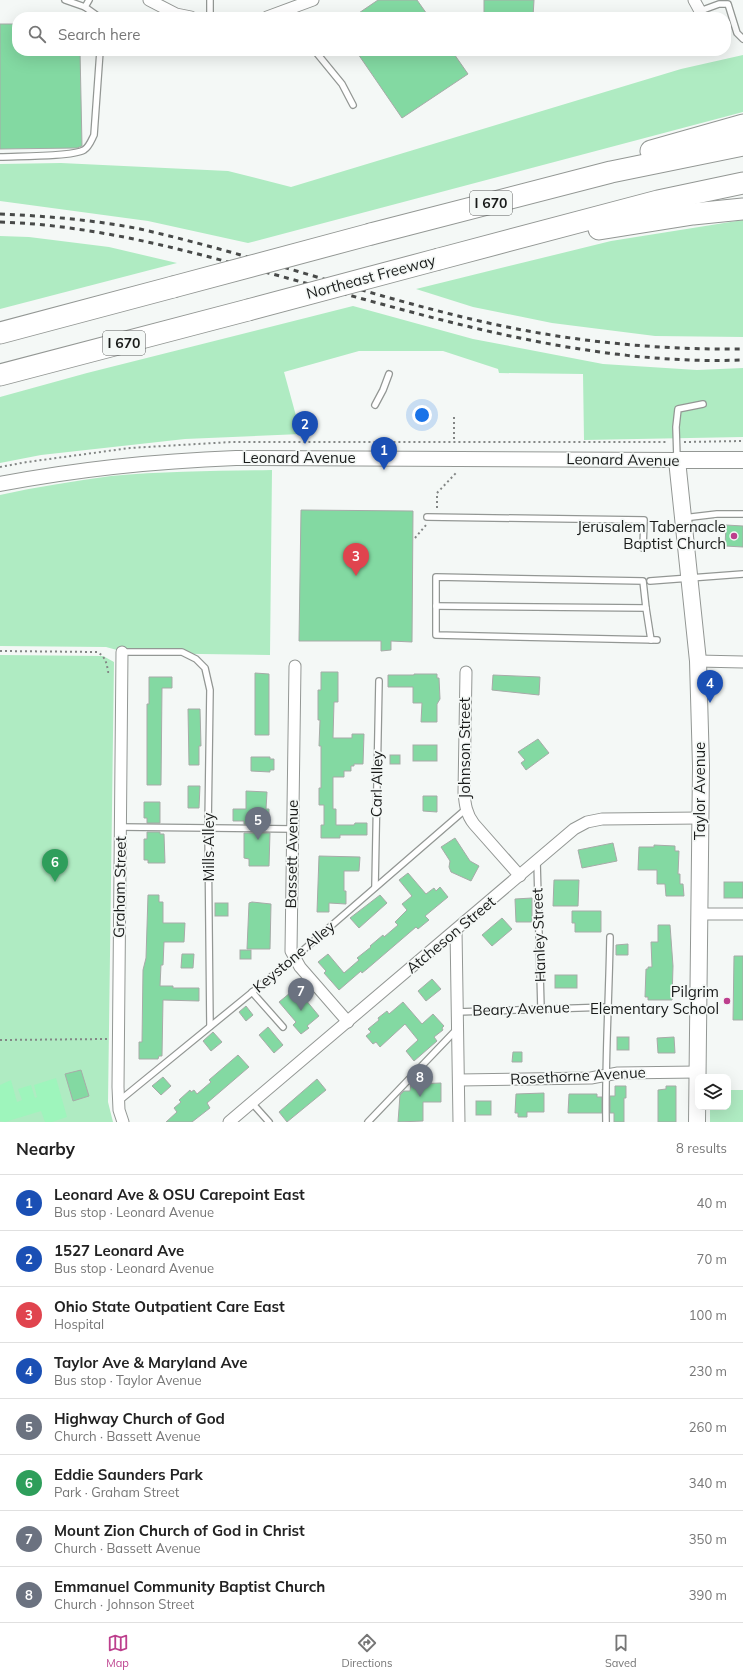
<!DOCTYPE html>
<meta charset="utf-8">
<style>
body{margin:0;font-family:Mulish,sans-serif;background:#f2f2f2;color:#222}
.controls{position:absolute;right:12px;bottom:12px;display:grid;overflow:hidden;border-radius:8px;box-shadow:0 4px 16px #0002}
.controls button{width:36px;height:36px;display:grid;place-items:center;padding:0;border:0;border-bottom:1px solid #e0e0e0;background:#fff;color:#222;font:20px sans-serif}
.you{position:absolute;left:422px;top:415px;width:14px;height:14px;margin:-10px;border:3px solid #fff;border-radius:50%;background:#1a73e8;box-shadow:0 0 0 6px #1a73e833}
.badge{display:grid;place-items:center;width:26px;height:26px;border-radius:50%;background:#bd3f8d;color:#fff;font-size:13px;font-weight:700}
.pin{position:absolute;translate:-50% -33px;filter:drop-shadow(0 1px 2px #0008)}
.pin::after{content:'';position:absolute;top:21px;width:14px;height:12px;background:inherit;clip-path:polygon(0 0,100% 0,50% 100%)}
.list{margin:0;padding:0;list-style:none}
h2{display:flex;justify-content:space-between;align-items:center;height:52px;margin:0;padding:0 16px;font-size:17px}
h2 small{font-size:13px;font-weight:400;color:#767676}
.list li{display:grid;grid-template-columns:26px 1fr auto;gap:12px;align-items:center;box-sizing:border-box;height:56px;padding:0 16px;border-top:1px solid #e0e0e0}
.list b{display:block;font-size:15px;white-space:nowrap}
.list p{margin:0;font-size:13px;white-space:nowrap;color:#767676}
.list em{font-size:13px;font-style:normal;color:#767676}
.icon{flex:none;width:22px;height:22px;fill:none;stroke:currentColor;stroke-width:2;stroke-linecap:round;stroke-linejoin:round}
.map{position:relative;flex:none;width:743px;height:1122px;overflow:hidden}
.search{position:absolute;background:#fff;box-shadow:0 4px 16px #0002;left:12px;right:12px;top:12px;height:44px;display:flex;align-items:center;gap:10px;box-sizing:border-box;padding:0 14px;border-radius:16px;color:#767676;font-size:15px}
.sheet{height:500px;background:#fff}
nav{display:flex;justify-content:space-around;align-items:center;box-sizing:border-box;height:56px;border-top:1px solid #e0e0e0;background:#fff;font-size:11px;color:#767676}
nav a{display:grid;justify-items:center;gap:2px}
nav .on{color:#bd3f8d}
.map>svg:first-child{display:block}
.green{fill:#afebc2}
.water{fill:#9ef5bc}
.building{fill:#83d9a2;stroke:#a7aba8}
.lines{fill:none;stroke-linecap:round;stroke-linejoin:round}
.service-casing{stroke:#939794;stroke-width:8}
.minor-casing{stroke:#939794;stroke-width:13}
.tertiary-casing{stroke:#939794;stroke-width:16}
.secondary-casing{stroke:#939794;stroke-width:18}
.motorway-casing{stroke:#939794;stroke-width:23}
.path{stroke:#838685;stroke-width:2;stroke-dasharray:2 3;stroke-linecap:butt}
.service{stroke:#fff;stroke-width:5.5}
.minor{stroke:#fff;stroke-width:11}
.tertiary{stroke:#fff;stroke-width:14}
.secondary{stroke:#fff;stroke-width:16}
.motorway{stroke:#fff;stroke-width:21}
.rail{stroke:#484a49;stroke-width:3;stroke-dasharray:5 5;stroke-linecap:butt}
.motorway-bridge-casing{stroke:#939794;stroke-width:23;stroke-linecap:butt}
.motorway-bridge{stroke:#fff;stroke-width:21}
.poi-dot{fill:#bd3f8d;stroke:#f4f8f6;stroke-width:1.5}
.labels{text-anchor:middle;stroke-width:3.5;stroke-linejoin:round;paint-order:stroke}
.shield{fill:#f4f8f6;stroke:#5b5d5c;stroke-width:1}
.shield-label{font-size:14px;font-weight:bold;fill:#191b1a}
.street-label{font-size:15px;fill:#191b1a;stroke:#f4f8f6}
.poi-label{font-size:15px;fill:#191b1a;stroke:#f4f8f6;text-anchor:end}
</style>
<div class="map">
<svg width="743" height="1122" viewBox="0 0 743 1122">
<rect width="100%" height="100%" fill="#f4f8f6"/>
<g class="green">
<polygon points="743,55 743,112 248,243 148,221 0,201 0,164 61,163 228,171 291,187 681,69"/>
<polygon points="743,220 743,337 655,336 552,323 473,307 416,289 611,241"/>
<polygon points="0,236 29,237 109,247 177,263 0,309"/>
<polygon points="353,306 473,339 603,364 697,370 743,368 743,437 584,440 583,374 499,373 498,369 443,351 359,351 284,372 301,434 185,439 41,455 0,463 0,397 87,373"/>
<path d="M 272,470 L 270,655 L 128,653 L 106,647 L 0,646 L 0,495 C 36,487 74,481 111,476 C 164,471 218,471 272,470 Z"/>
<polygon points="0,655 103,656 114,662 108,1102 113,1122 0,1122"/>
<polygon points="728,1090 743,1090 743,1122 710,1122 710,1107 728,1107"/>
</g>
<polygon class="water" points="56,1078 67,1117 52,1122 45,1122 41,1111 5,1122 0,1121 0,1085 11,1080 17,1102 22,1100 18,1089 31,1085 35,1098 37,1097 34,1085"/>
<g class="building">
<polygon points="378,0 417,0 429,17 353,17"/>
<polygon points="484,0 534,0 533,17 484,17"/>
<polygon points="0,24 17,24 17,51 80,51 82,146 77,148 0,149"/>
<polygon points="356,51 452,51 468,74 402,118"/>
<polygon points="301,510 413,511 412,642 391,641 391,650 381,651 381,641 299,641"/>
<polygon points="726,525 743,526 743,547 725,546"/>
<polygon points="321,672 338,672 338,702 334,702 333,738 352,738 352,734 364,734 363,764 354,764 354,766 351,766 351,771 344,771 344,777 333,777 333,809 336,809 336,825 354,825 355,823 367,823 367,835 340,835 340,838 321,838 321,825 324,825 324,805 319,805 319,788 321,788 321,746 319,746 320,720 318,720 318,690 321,690"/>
<polygon points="255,673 269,674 269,735 255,735"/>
<polygon points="414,674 437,674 437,678 439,678 440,699 437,704 437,722 421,722 422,703 413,703 413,687 388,687 388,675 414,675"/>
<polygon points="493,675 540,677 539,695 492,690"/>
<polygon points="149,677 172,677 172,688 162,688 161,785 147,785 147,704 149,704"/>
<polygon points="188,709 200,709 201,746 199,746 199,765 189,765"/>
<polygon points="538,739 549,753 526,770 521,763 525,760 518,752"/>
<rect x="413" y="745" width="24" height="16"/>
<rect x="390" y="755" width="10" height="9"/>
<polygon points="251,757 270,757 270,759 274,759 274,770 270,770 270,772 251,771"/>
<polygon points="188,786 200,786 199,808 188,808"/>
<polygon points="246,791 267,792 266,809 269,809 269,824 244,824 244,821 233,821 233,809 246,809"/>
<polygon points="423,796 437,796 437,812 423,811"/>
<polygon points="144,802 160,802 160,823 147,823 147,818 144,818"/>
<polygon points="147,832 160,832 160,834 164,834 165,863 148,863 148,860 144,860 144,839 147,839"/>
<polygon points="244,833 270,833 269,866 249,866 249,859 244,858"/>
<polygon points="455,838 470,861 479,866 471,881 451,872 449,867 450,861 441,847"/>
<polygon points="613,843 617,861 582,868 578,850"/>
<polygon points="654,845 675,846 675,851 679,851 678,874 680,874 680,884 683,884 684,896 666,896 665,884 657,884 657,870 638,870 639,847 654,847"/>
<polygon points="319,856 360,857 359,871 344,871 344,891 346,891 346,904 329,903 329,912 317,912"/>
<polygon points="408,873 426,894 434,888 436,891 440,887 448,897 425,916 429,920 418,929 416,927 367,969 362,973 361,971 339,990 324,973 326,971 318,962 328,954 344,973 359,960 357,958 371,947 370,946 383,935 384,937 398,925 395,922 407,910 402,904 412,896 399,880"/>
<polygon points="554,880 579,880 578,906 553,906"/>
<rect x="724" y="882" width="19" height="16"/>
<polygon points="148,895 159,895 159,902 163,902 163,923 185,923 184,942 164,942 163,965 161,965 160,986 173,986 173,988 199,988 199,1001 163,1000 162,1056 159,1056 158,1059 139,1059 139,1042 142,1042 143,970 146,958"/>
<polygon points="380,895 387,903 359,928 350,918"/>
<polygon points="532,898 532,922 516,922 515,899"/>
<polygon points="252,902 271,904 270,949 247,949 249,903"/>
<rect x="215" y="903" width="13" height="13"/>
<polygon points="572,911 601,911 601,932 575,932 575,923 572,923"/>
<polygon points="502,918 512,929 492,946 482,935"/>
<polygon points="658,925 670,925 673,966 672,1000 648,1000 648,997 645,997 646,969 648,969 648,967 652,967 651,942 658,942"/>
<polygon points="628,944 628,955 616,955 616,945"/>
<rect x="240" y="950" width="11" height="9"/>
<polygon points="182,954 194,954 193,968 181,968"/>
<polygon points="734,956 743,956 743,1020 733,1020"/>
<rect x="555" y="975" width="22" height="13"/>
<polygon points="432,979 441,989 426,1001 418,991"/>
<polygon points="296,988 319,1016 307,1026 309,1028 301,1034 293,1025 296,1022 279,1002"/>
<polygon points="403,1002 422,1024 433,1014 444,1026 442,1028 443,1030 434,1037 437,1041 414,1061 406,1051 418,1040 405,1024 380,1047 376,1042 373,1044 366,1036 371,1032 368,1029 379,1020 378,1018 387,1011 389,1014"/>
<polygon points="246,1006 253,1015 246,1021 239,1012"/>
<polygon points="268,1027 283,1045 274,1053 259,1035"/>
<polygon points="213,1032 222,1042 211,1051 203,1041"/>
<rect x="617" y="1037" width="12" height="13"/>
<polygon points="674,1037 675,1053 658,1053 657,1038"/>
<polygon points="513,1052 522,1052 522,1062 512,1062"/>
<polygon points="238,1055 249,1067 207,1103 210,1108 192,1122 166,1122 177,1112 174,1108 181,1102 179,1100 190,1090 191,1092 194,1090 197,1094 211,1082 209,1080"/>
<polygon points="81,1070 89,1096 73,1101 65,1074"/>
<polygon points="163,1077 171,1086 161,1095 152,1086"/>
<polygon points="317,1079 326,1090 287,1122 279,1112"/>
<polygon points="441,1083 441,1102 423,1102 423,1121 398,1122 400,1095 404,1091 410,1091 411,1084"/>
<polygon points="615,1086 626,1086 626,1098 624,1098 624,1122 614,1122 614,1113 610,1113 610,1096 615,1096"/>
<polygon points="666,1086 676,1086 676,1122 658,1122 658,1090 666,1089"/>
<polygon points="544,1093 544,1112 527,1112 527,1117 518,1117 518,1113 515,1113 516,1094"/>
<polygon points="569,1094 597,1094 597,1097 602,1097 602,1113 568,1113"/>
<rect x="476" y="1101" width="15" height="14"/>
</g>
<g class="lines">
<defs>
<g id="service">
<polyline points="65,0 85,7"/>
<polyline points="89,0 85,7 99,17"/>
<polyline points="210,0 210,17"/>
<polyline points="286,10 291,17"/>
<polyline points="700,11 719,4 728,4 737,33 743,39"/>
<polyline points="315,51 342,84 353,105"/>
<path d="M 0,157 C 18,156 71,157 84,150 C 89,147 91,141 94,135 L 100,51"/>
<polyline points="375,405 383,390 389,374"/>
<polyline points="677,458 676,427 678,409 703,404"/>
<polyline points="427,517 644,520 643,548"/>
<polyline points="683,518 717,514 743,514"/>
<polyline points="650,581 743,574"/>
<polyline points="436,606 646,608 651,640"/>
<polyline points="646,608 643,581 436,577 436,635 657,640"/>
<polyline points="122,652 182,652 196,659 205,668 210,690 208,828 210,1026"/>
<polyline points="120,827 292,829"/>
<polyline points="537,861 541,1009"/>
<polyline points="375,887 379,681"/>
<polyline points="252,992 283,1027"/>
<polyline points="457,1012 609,1007"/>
<polyline points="119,1101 294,958 466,809"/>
<polyline points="252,1103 269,1122"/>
<polyline points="368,1122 456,1030"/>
<path d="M 606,1122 C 605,1060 609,999 610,937"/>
</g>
<g id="minor">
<polyline points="149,0 176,14 191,17"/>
<polyline points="694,0 700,11"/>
<polyline points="267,17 313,0"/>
<polyline points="122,652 118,1087 119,1110 123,1122"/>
<polyline points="698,661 743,662"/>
<polyline points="295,666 291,951 300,967 348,1022"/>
<path d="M 466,672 L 464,792 C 465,804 466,814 474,824 L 520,876"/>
<polyline points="699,914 743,914"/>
<polyline points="456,930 459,1122"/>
<polyline points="459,1080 591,1078 618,1073 698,1072"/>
<polyline points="229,1122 574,829 587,822 602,819 700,818"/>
</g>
<path id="tertiary" d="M 0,484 C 78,469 157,461 236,458 L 677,460"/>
<polyline id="secondary" points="697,1122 701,766 698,661 677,460 743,460"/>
<g id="motorway">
<polyline points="651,151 743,125"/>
<polyline points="599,229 693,214 743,209"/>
<polyline points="371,234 611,172 743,145"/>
<polyline points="439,259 658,201 743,183"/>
<polyline points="0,333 173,287"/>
<polyline points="0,375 248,310"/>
</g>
</defs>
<use href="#service" class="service-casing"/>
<use href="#minor" class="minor-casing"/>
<use href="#tertiary" class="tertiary-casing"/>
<use href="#secondary" class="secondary-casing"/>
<use href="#motorway" class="motorway-casing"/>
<g class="path">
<polyline points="454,417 454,442"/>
<polyline points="684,442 743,441"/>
<polyline points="0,467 27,462 130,448 231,442 668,442"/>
<polyline points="437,508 437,493 456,473"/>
<polyline points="415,538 426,525"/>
<path d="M 0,651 L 97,652 C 105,656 107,663 108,672 L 112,672"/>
<polyline points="0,1040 107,1039"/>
</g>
<use href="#service" class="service"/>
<use href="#minor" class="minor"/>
<use href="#tertiary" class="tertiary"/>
<use href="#secondary" class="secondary"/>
<use href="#motorway" class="motorway"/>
<g class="rail">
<path d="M 0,214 C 46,216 95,220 140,229 C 259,256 374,298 493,324 C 576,342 659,350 743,349"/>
<path d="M 0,222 C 91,225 178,248 265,272 C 421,314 579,366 743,360"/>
</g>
<defs>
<g id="motorway-bridge">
<polyline points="173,287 371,234"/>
<polyline points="248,310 439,259"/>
</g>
</defs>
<use href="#motorway-bridge" class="motorway-bridge-casing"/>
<use href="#motorway-bridge" class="motorway-bridge"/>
</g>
<g class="poi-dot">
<circle cx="734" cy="536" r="4"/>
<circle cx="727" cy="1001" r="4"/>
</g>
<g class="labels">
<g class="shield">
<rect x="470" y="191" width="42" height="24" rx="3"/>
<rect x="103" y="331" width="42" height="24" rx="3"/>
</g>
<g class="shield-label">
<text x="491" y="208">I 670</text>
<text x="124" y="348">I 670</text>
</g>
<g class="street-label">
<text transform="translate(371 277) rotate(-15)" y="5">Northeast Freeway</text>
<text x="299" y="463">Leonard Avenue</text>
<text transform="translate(623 460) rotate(1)" y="5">Leonard Avenue</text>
<text transform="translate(465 748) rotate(-90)" y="5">Johnson Street</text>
<text transform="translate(377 784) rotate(-89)" y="5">Carl Alley</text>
<text transform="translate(700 791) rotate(-90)" y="5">Taylor Avenue</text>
<text transform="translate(209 847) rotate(-90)" y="5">Mills Alley</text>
<text transform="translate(292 854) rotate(-89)" y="5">Bassett Avenue</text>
<text transform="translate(120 887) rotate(-89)" y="5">Graham Street</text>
<text transform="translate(451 935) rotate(-40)" y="5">Atcheson Street</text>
<text transform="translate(539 935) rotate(-92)" y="5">Hanley Street</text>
<text transform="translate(294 957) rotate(-40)" y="5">Keystone Alley</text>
<text transform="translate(521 1009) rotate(-2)" y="5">Beary Avenue</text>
<text transform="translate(578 1076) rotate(-3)" y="5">Rosethorne Avenue</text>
</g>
<g class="poi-label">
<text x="726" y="532">Jerusalem Tabernacle<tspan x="726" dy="17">Baptist Church</tspan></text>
<text x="719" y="997">Pilgrim<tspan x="719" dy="17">Elementary School</tspan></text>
</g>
</g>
</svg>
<div class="controls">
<button><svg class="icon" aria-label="layers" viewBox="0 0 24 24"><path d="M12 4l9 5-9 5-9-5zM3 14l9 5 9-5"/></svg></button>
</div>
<div class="you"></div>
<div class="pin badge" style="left:384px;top:470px;background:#1a4fb4">1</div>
<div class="pin badge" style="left:305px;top:444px;background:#1a4fb4">2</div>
<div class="pin badge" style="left:356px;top:576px;background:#e0444e">3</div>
<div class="pin badge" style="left:710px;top:703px;background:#1a4fb4">4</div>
<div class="pin badge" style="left:258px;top:840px;background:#6b7280">5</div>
<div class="pin badge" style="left:55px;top:882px;background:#2e9e5b">6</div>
<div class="pin badge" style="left:301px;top:1011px;background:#6b7280">7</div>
<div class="pin badge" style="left:420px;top:1097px;background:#6b7280">8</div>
<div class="search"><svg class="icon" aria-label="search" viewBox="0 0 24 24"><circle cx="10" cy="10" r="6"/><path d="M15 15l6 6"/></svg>Search here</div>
</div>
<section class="sheet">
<h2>Nearby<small>8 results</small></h2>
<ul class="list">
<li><span class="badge" style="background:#1a4fb4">1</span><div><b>Leonard Ave &amp; OSU Carepoint East</b><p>Bus stop · Leonard Avenue</p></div><em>40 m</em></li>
<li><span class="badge" style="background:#1a4fb4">2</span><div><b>1527 Leonard Ave</b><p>Bus stop · Leonard Avenue</p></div><em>70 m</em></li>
<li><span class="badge" style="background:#e0444e">3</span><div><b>Ohio State Outpatient Care East</b><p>Hospital</p></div><em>100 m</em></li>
<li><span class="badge" style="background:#1a4fb4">4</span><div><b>Taylor Ave &amp; Maryland Ave</b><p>Bus stop · Taylor Avenue</p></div><em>230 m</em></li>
<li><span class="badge" style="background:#6b7280">5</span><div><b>Highway Church of God</b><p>Church · Bassett Avenue</p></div><em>260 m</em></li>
<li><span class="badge" style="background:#2e9e5b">6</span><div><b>Eddie Saunders Park</b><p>Park · Graham Street</p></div><em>340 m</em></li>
<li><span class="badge" style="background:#6b7280">7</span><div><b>Mount Zion Church of God in Christ</b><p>Church · Bassett Avenue</p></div><em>350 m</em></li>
<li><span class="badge" style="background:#6b7280">8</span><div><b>Emmanuel Community Baptist Church</b><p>Church · Johnson Street</p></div><em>390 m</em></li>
</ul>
</section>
<nav>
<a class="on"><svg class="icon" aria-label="map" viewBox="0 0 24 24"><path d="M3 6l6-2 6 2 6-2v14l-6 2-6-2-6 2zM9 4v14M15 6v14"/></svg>Map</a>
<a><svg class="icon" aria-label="directions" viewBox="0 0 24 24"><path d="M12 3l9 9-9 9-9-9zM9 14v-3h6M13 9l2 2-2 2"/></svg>Directions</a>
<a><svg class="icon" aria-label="saved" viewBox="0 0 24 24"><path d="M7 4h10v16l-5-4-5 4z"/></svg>Saved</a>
</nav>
